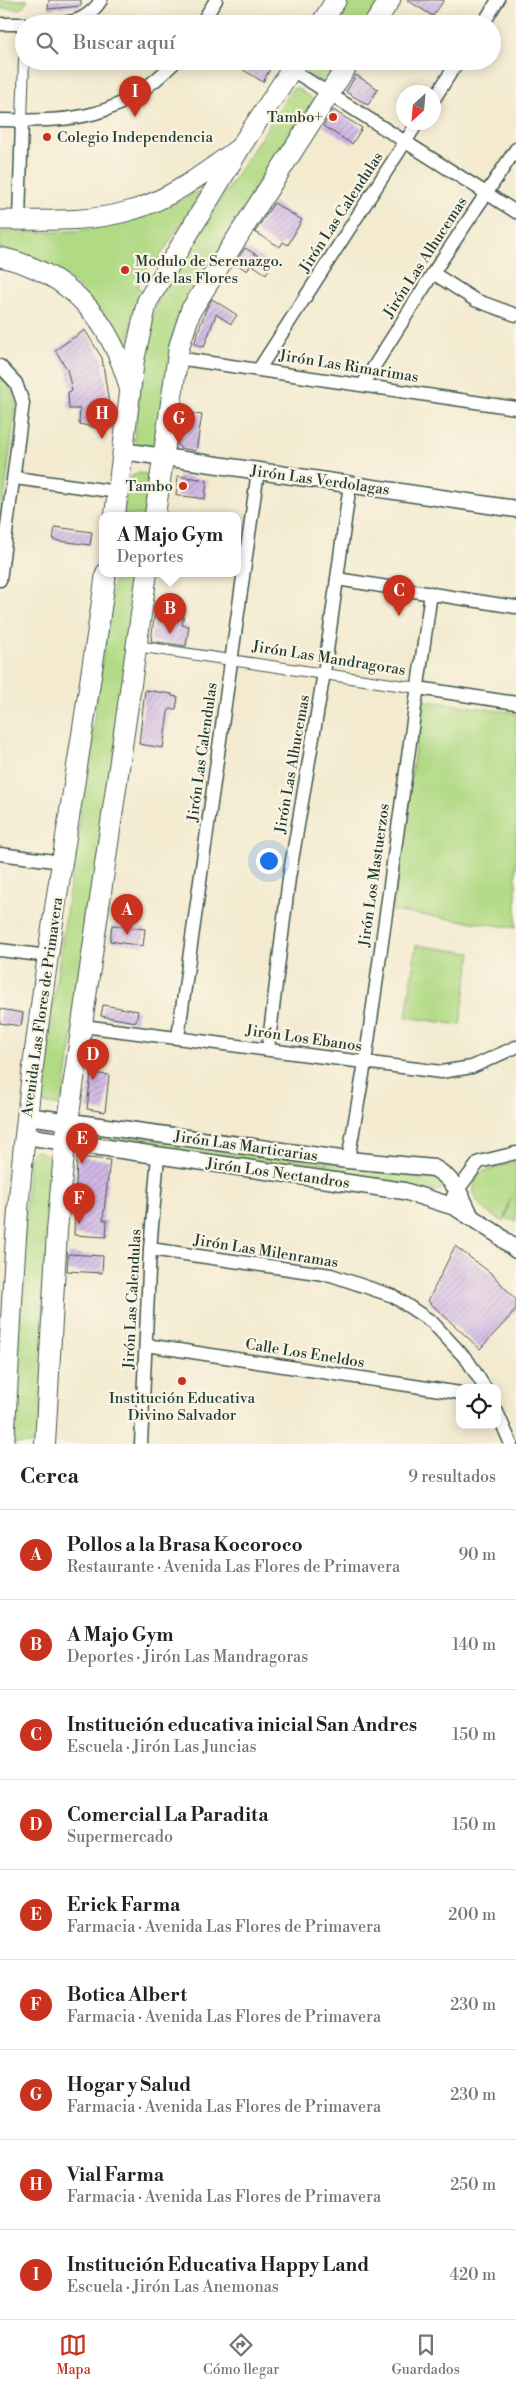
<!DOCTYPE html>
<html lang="es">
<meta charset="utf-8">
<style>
body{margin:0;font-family:"Libre Bodoni",serif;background:#f2f2f2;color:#202124}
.controls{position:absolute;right:15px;bottom:15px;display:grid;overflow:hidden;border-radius:10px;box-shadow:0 2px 12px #0003}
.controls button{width:45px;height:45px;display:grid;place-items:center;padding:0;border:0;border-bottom:1px solid #e0e0e0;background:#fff;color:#202124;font:25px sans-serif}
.compass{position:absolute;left:396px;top:85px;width:45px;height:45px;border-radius:50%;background:#fff;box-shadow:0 2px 12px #0003;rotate:206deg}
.you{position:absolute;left:268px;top:860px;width:18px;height:18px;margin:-12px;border:4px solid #fff;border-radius:50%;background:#1a73e8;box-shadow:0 0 0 8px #1a73e833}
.badge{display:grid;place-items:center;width:32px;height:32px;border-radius:50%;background:#c8321e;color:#fff;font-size:16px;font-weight:700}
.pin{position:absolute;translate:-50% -41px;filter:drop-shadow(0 1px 2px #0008)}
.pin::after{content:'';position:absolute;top:26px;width:18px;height:15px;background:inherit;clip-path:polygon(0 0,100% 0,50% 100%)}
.popup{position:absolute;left:99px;top:512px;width:142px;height:65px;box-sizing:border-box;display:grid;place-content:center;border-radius:10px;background:#fff;filter:drop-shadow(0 1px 4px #0005);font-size:16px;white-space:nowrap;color:#757577}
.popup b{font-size:19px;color:#202124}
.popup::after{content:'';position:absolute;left:50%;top:100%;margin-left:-10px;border:10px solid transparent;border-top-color:#fff}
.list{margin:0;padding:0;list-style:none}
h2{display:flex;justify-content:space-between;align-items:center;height:65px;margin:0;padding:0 20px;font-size:21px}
h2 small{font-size:16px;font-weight:400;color:#757577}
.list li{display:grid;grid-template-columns:32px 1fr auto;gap:15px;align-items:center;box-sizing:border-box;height:90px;padding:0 20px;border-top:1px solid #e0e0e0}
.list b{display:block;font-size:19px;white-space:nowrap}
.list p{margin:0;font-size:16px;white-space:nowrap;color:#757577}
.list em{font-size:16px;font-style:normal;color:#757577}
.icon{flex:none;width:28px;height:28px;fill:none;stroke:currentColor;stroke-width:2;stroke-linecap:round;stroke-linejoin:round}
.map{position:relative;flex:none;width:516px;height:1444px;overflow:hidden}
.search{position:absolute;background:#fff;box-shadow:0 2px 12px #0003;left:15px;right:15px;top:15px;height:55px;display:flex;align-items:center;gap:12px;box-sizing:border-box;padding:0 18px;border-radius:28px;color:#757577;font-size:19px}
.sheet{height:875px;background:#fff}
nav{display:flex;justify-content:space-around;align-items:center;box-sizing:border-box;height:70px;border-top:1px solid #e0e0e0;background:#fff;font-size:14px;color:#757577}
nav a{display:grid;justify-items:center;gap:2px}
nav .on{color:#c8321e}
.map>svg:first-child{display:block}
.green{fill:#b1da85;stroke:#688c5c}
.building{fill:url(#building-hatch)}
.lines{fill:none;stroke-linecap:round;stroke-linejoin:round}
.pedestrian-casing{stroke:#3f574b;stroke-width:12}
.minor-casing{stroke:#3f574b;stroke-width:15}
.tertiary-casing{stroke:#3f574b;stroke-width:19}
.secondary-casing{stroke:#3f574b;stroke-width:21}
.primary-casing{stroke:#3f574b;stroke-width:22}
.pedestrian{stroke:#fff;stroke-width:10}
.minor{stroke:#fff;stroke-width:12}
.tertiary{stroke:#fff;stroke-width:16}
.secondary{stroke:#fff;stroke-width:19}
.primary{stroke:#fff;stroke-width:20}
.poi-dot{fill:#c8321e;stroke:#fcf5e5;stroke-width:2}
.labels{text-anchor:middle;stroke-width:4.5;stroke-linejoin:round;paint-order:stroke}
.poi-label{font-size:15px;fill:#1f3d34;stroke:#fcf5e5;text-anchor:end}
.street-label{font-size:15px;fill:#1f3d34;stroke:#fcf5e5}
</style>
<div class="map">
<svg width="516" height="1444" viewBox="0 0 516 1444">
<defs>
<pattern id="building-hatch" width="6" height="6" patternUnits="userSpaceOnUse" patternTransform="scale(1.25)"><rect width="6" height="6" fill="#d2b7e7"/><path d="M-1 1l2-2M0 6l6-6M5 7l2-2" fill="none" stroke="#aa96bc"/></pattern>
</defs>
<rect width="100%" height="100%" fill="#fcf5e5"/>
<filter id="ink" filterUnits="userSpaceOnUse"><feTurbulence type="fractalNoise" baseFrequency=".02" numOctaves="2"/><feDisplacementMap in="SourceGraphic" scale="10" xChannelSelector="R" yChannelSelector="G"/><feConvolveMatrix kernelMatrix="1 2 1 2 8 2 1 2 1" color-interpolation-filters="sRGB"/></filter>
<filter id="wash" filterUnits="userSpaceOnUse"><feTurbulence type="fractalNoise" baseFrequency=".0096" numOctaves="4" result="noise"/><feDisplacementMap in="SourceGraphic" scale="20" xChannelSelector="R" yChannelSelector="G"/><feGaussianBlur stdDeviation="1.12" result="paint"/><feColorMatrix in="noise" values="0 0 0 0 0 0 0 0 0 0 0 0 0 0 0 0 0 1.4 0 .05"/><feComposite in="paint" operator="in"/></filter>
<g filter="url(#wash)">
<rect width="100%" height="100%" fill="#f3eacf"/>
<g class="green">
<polygon points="0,0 28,0 21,9 0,8"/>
<polygon points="349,0 381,0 366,24 334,24"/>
<polygon points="310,61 342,61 326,86 304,71"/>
<polygon points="297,88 314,100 193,293 158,445 153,448 138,444 134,440 147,335 159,296 292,89"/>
<path d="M 203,189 L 154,266 L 149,264 L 137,287 L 142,290 L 136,306 L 126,351 C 87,296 72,262 0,248 L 0,232 C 41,233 82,233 122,223 C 150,216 177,201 203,189 Z"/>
<polygon points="0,373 8,380 16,403 0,532"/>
<polygon points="137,473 148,474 152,477 149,515 123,515 128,479"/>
<polygon points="115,573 141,573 62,1106 42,1103 39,1101"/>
<polygon points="422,700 516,713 516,928 392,911"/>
<polygon points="416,945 471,953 460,1025 406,1017"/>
<polygon points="84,1129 439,1178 445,1184 441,1190 436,1191 82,1140 80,1132"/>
<polygon points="35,1150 56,1158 39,1444 11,1444 29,1156"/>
<path d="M 516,1161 L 516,1221 L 506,1219 L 510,1198 L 504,1222 C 484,1210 464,1200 479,1173 Z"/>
</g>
<g id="blocks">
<g class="building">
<polygon points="49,0 81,0 81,6 48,9"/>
<polygon points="407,0 444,0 433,16"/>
<polygon points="229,61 262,61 271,67 263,82"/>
<polygon points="356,75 378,89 368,105 346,92"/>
<polygon points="333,110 362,128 352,144 323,126"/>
<polygon points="274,203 302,220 288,245 283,242 280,247 255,232"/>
<polygon points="245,248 272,264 266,274 251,264 247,271 235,263"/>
<polygon points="212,299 237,315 231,324 216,314 204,347 194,344 206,309"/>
<polygon points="85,330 102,358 110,410 108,430 79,424 80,409 69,409 68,392 72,391 67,369 55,350"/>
<polygon points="182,412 202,415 196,451 180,448 177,444"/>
<polygon points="178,476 207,480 205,499 176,495"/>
<polygon points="55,527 92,532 90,545 53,540"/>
<polygon points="156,602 185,607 182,625 189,626 186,646 151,641"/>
<polygon points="145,690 172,694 172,696 178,697 176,709 170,709 168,712 163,748 139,744"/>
<polygon points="112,925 145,929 143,946 110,941"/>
<polygon points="103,1005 138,1011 136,1022 101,1016"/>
<polygon points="0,1009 23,1013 21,1026 0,1023"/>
<polygon points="91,1073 109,1075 105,1112 87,1109"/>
<polygon points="77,1157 110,1160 103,1220 107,1220 106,1237 74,1235"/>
<polygon points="455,1246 492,1274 516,1300 516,1310 480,1349 428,1301"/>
<polygon points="68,1254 103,1256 102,1273 67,1271"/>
</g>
</g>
</g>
<g filter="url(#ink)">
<use href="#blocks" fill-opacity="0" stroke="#3f574b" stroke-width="1"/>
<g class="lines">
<defs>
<g id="pedestrian">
<polyline points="22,120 24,60"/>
<polyline points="137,646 418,688"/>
</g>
<g id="minor">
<polyline points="0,24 24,24"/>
<path d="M 54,24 C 74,23 90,18 101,0"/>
<polyline points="201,24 216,0"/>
<polyline points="483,24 498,0"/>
<polyline points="292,70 516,212"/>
<polyline points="434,99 458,61"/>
<path d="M 0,120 C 77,122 119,119 176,61"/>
<polyline points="19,220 22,120"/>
<polyline points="433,273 475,300 516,315"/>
<polyline points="177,358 516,408"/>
<polyline points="0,366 16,383 23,403 0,580"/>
<polyline points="259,369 418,122"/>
<polyline points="363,384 433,273 516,149"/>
<polyline points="15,478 118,492"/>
<polyline points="337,579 516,607"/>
<polyline points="418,688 516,703"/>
<polyline points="0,854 62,862"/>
<polyline points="0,950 48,956"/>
<polyline points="83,1026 441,1072 472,1067 516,1047"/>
<polyline points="178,1037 258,471"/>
<polyline points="268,1049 289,878 324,673 350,484"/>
<polyline points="348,1160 365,1063 431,593"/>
<polyline points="453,1196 479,1162 516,1153"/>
<polyline points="150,1249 331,1275 393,1296 432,1322 468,1361 485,1388"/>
<polyline points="146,1345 460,1393"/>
<polyline points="497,1412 511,1444"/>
<polyline points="141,1444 150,1249 158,1156"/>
</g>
<g id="tertiary">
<polyline points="123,451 516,509"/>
<path d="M 27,1116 L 348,1160 L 434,1168 C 454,1179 461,1195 470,1215"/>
<polyline points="25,1136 404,1191 455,1207 497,1234 516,1250"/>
</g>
<g id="secondary">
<path d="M 0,220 C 42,220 87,223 129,211 C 170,200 206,172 240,147"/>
<path d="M 0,257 C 72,273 112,322 130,391"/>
</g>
<g id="primary">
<polyline points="321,24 336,0"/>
<polyline points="374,24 390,0"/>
<polyline points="115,515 134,360 147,302 241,146 297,61"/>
<polyline points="155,515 179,347 191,310 350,61"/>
<path d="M 4,1444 C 11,1335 14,1226 27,1118 C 47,936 81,755 106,573"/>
<polyline points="45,1444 57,1231 65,1142 147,573"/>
</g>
</defs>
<use href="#pedestrian" class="pedestrian-casing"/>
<use href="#minor" class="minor-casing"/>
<use href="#tertiary" class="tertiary-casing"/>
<use href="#secondary" class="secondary-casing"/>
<use href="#primary" class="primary-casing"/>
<use href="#pedestrian" class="pedestrian"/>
<use href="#minor" class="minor"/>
<use href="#tertiary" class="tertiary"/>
<use href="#secondary" class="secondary"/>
<use href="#primary" class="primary"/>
</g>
</g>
<g class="poi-dot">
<circle cx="333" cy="117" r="5"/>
<circle cx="47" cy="137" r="5"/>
<circle cx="125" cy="270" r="5"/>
<circle cx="183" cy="486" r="5"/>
<circle cx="182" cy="1381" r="5"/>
</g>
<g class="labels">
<g class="poi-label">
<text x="323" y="122">Tambo+</text>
<text x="57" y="142" text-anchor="start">Colegio Independencia</text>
<text x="135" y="266" text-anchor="start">Modulo de Serenazgo.<tspan x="135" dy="17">10 de las Flores</tspan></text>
<text x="173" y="491">Tambo</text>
<text x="182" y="1403" text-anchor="middle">Institución Educativa<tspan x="182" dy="17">Divino Salvador</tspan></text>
</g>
<g class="street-label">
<text transform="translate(341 212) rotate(-57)" y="5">Jirón Las Calendulas</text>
<text transform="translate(425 257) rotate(-57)" y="5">Jirón Las Alhucemas</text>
<text transform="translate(349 366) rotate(9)" y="5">Jirón Las Rimarimas</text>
<text transform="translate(320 480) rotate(8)" y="5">Jirón Las Verdolagas</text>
<text transform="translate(329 658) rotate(9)" y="5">Jirón Las Mandragoras</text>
<text transform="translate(202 752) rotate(-82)" y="5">Jirón Las Calendulas</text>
<text transform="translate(292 764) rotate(-80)" y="5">Jirón Las Alhucemas</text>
<text transform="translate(374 875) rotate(-82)" y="5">Jirón Los Mastuerzos</text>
<text transform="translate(42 1007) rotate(-82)" y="5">Avenida Las Flores de Primavera</text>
<text transform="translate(304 1038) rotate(8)" y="5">Jirón Los Ebanos</text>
<text transform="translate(246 1146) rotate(8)" y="5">Jirón Las Marticarias</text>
<text transform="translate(278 1173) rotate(8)" y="5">Jirón Los Nectandros</text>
<text transform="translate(266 1251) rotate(9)" y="5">Jirón Las Milenramas</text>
<text transform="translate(132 1299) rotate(-87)" y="5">Jirón Las Calendulas</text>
<text transform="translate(305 1353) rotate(9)" y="5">Calle Los Eneldos</text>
</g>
</g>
</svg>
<div class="controls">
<button><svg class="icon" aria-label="locate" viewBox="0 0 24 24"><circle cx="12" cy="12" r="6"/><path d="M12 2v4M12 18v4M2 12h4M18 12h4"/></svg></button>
</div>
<svg class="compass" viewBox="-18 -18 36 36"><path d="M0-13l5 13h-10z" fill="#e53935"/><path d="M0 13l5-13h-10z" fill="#757577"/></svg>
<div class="you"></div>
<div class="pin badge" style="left:127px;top:935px">A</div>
<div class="pin badge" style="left:170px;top:634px">B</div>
<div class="popup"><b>A Majo Gym</b>Deportes</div>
<div class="pin badge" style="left:399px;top:616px">C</div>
<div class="pin badge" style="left:93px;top:1080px">D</div>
<div class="pin badge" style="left:82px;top:1164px">E</div>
<div class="pin badge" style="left:79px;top:1224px">F</div>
<div class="pin badge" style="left:179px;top:444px">G</div>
<div class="pin badge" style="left:102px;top:439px">H</div>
<div class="pin badge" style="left:135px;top:117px">I</div>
<div class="search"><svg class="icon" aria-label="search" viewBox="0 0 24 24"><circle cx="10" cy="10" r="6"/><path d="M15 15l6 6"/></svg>Buscar aquí</div>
</div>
<section class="sheet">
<h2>Cerca<small>9 resultados</small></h2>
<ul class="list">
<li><span class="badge">A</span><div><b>Pollos a la Brasa Kocoroco</b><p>Restaurante · Avenida Las Flores de Primavera</p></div><em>90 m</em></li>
<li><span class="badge">B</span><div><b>A Majo Gym</b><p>Deportes · Jirón Las Mandragoras</p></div><em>140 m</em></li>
<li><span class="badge">C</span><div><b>Institución educativa inicial San Andres</b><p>Escuela · Jirón Las Juncias</p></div><em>150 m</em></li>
<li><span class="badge">D</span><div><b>Comercial La Paradita</b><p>Supermercado</p></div><em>150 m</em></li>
<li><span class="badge">E</span><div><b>Erick Farma</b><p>Farmacia · Avenida Las Flores de Primavera</p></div><em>200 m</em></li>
<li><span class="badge">F</span><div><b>Botica Albert</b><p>Farmacia · Avenida Las Flores de Primavera</p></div><em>230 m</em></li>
<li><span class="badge">G</span><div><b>Hogar y Salud</b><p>Farmacia · Avenida Las Flores de Primavera</p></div><em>230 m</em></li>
<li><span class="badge">H</span><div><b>Vial Farma</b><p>Farmacia · Avenida Las Flores de Primavera</p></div><em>250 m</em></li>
<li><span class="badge">I</span><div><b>Institución Educativa Happy Land</b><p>Escuela · Jirón Las Anemonas</p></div><em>420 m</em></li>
</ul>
</section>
<nav>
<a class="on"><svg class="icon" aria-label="map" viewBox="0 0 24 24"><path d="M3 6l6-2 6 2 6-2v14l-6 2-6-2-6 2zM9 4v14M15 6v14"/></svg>Mapa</a>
<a><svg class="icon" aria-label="directions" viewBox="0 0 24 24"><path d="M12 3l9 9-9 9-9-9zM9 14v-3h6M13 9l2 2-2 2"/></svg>Cómo llegar</a>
<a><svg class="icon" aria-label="saved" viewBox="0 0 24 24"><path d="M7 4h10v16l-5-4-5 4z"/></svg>Guardados</a>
</nav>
